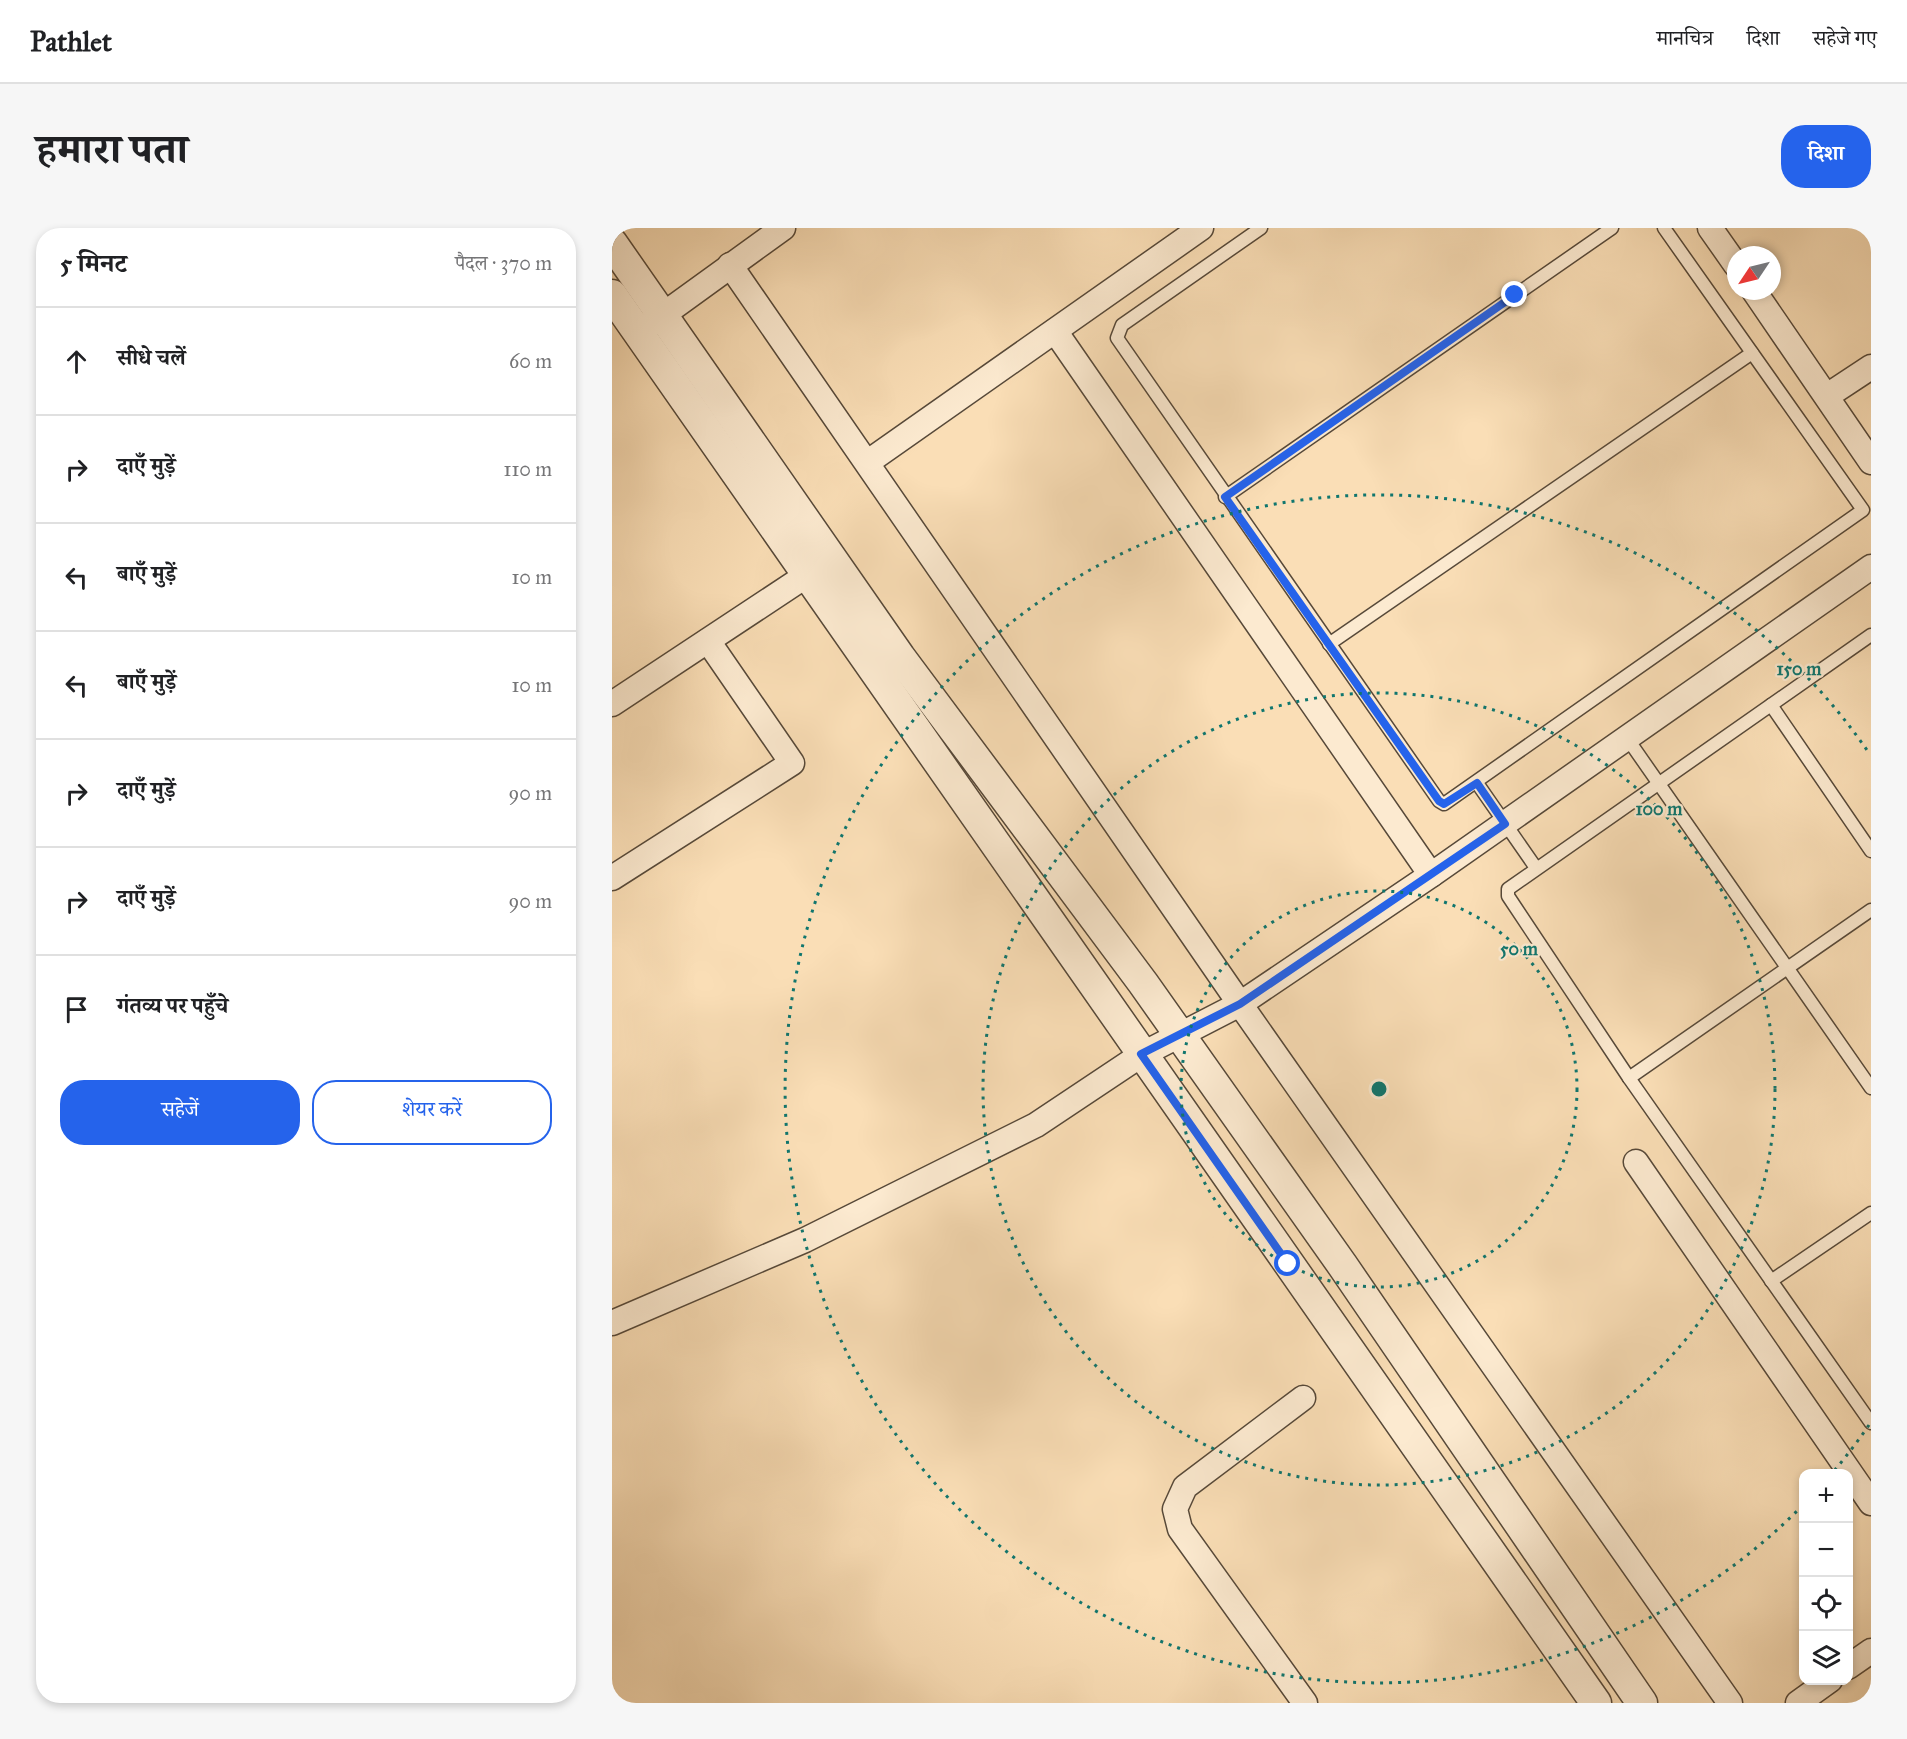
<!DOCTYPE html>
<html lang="hi">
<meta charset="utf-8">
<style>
body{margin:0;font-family:"IM FELL Great Primer","Noto Serif Devanagari",serif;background:#f6f6f6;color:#202124}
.controls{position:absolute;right:18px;bottom:18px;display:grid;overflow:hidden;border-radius:12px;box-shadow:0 3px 9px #0003}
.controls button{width:54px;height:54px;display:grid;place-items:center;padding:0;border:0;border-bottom:2px solid #e0e0e0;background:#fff;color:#202124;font:30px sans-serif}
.compass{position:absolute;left:1115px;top:18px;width:54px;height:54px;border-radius:50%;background:#fff;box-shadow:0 3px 9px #0003;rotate:235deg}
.stop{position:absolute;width:18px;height:18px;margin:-14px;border:4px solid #2563eb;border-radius:50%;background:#fff}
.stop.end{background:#2563eb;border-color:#fff;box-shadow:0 2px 6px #0008}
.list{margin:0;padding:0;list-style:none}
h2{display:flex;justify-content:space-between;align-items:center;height:78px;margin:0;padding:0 24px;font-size:26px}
h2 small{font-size:20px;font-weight:400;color:#757577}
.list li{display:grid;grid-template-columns:39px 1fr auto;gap:18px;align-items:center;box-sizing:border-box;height:108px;padding:0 24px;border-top:2px solid #e0e0e0}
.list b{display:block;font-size:22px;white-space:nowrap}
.list em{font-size:20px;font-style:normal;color:#757577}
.actions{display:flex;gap:12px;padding:18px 24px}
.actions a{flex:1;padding:14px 0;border:2px solid #2563eb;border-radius:24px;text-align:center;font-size:21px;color:#2563eb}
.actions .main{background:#2563eb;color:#fff}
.icon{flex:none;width:33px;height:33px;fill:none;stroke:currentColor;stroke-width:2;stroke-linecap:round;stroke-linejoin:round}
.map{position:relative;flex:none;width:1259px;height:1475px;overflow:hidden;border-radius:24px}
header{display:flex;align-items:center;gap:36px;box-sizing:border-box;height:84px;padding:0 30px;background:#fff;border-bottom:2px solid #e0e0e0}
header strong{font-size:28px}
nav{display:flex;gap:33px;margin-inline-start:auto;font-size:21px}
.intro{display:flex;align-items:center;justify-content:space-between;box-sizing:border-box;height:144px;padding:0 36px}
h1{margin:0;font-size:42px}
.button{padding:15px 27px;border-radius:24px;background:#2563eb;color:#fff;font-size:21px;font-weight:700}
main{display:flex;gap:36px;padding:0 36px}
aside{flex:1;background:#fff;border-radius:24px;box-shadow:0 3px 9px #0003}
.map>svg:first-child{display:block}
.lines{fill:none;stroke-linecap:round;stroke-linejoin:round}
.service-casing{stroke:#574939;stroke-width:15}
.minor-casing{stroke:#574939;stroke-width:27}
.tertiary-casing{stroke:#574939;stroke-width:33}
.service{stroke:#fcead0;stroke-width:12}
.minor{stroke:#fcead0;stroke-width:24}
.tertiary{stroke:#fcead0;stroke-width:30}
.route{stroke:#2563eb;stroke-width:8}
.ring{fill:none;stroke:#0f766e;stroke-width:3;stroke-dasharray:3 6}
.centre{fill:#0f766e;stroke:#fcead0;stroke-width:3}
.ring-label{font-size:18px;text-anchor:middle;font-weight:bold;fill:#0f766e;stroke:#fcead0;stroke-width:4.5;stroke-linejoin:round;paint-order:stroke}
</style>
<header>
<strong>Pathlet</strong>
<nav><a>मानचित्र</a><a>दिशा</a><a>सहेजे गए</a></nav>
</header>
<div class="intro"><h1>हमारा पता</h1><a class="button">दिशा</a></div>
<main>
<aside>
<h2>5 मिनट<small>पैदल · 370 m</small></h2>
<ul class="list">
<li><svg class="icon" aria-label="ahead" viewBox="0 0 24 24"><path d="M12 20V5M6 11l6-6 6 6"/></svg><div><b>सीधे चलें</b></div><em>60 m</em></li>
<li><svg class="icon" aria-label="right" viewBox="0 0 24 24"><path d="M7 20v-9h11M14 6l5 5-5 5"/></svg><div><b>दाएँ मुड़ें</b></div><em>110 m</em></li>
<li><svg class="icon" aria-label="left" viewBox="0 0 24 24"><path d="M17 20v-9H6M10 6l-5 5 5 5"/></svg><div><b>बाएँ मुड़ें</b></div><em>10 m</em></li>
<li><svg class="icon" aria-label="left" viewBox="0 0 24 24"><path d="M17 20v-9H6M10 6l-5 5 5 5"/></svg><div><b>बाएँ मुड़ें</b></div><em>10 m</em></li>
<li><svg class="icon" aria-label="right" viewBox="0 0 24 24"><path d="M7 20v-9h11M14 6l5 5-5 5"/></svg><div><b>दाएँ मुड़ें</b></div><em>90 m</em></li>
<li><svg class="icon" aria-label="right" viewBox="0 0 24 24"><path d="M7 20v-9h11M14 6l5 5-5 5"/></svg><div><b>दाएँ मुड़ें</b></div><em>90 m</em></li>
<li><svg class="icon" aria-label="arrive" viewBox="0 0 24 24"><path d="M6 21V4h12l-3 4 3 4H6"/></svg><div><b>गंतव्य पर पहुँचे</b></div></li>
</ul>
<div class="actions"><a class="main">सहेजें</a><a>शेयर करें</a></div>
</aside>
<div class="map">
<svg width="1259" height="1475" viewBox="0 0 1259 1475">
<rect width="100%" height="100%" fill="#fadeb6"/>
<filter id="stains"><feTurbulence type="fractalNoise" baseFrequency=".00333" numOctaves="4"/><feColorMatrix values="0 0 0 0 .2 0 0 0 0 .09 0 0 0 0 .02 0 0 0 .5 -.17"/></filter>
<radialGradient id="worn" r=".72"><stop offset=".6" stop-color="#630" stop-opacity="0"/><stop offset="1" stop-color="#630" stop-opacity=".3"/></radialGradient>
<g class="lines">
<defs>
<g id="service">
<polyline points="649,0 510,97 505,110 827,573 832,576 1251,282 1052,0"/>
<polyline points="613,269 1000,0"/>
<polyline points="1259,407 896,661 896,668 1017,850 1259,1195"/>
<polyline points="717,416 1140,125"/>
<polyline points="1159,477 1259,623"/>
<polyline points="1015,510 1259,860"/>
<polyline points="865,555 924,640"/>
<polyline points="1017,850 1259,682"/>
<polyline points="1159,1053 1259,985"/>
</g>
<g id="minor">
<polyline points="1098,0 1124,37"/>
<polyline points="118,37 628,776 1118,1475"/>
<polyline points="1142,63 1259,234"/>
<polyline points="37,97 171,0"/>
<polyline points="443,103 819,647"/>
<polyline points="1215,168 1259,139"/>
<polyline points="256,234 589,0"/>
<polyline points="0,476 195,347"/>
<polyline points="0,650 180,535 96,413"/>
<polyline points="1024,934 1259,1275"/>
<polyline points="0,1095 193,1012 424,897 529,827 628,776 819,647 1259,339"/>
<polyline points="691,1170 573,1259 563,1281 568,1301 693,1475"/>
<polyline points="1236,1439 1259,1423"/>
<polyline points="1186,1475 1218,1452"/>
</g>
<g id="tertiary">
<polyline points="0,15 288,429 531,755 731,1038 1030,1475"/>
<polyline points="0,67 984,1475"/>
</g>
</defs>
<use href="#service" class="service-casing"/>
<use href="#minor" class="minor-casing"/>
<use href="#tertiary" class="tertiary-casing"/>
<use href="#service" class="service"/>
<use href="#minor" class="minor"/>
<use href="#tertiary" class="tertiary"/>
</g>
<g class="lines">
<polyline class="route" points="676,1036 529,826 628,776 893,596 865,555 832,576 827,573 613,269 903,67"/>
</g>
<g class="ring">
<circle cx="767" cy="861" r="198"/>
<circle cx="767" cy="861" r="396"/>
<path d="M1257 1197A594 594 0 0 1 1222 1243M1191 1277A594 594 0 1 1 1257 525"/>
</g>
<circle cx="767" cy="861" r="9" class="centre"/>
<g class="ring-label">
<text x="1187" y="447">150 m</text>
<text x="1047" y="587">100 m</text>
<text x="907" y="727">50 m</text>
</g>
<rect width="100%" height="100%" filter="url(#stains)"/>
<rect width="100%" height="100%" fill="url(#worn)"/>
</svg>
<div class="controls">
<button>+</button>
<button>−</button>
<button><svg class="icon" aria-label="locate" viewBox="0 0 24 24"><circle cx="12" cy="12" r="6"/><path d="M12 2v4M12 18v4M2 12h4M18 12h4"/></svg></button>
<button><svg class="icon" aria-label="layers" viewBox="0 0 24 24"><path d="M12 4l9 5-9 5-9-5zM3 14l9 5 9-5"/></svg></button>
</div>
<svg class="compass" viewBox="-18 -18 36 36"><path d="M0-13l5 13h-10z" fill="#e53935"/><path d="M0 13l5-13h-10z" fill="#757577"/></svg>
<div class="stop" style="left:676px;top:1036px"></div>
<div class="stop end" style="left:903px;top:67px"></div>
</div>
</main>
